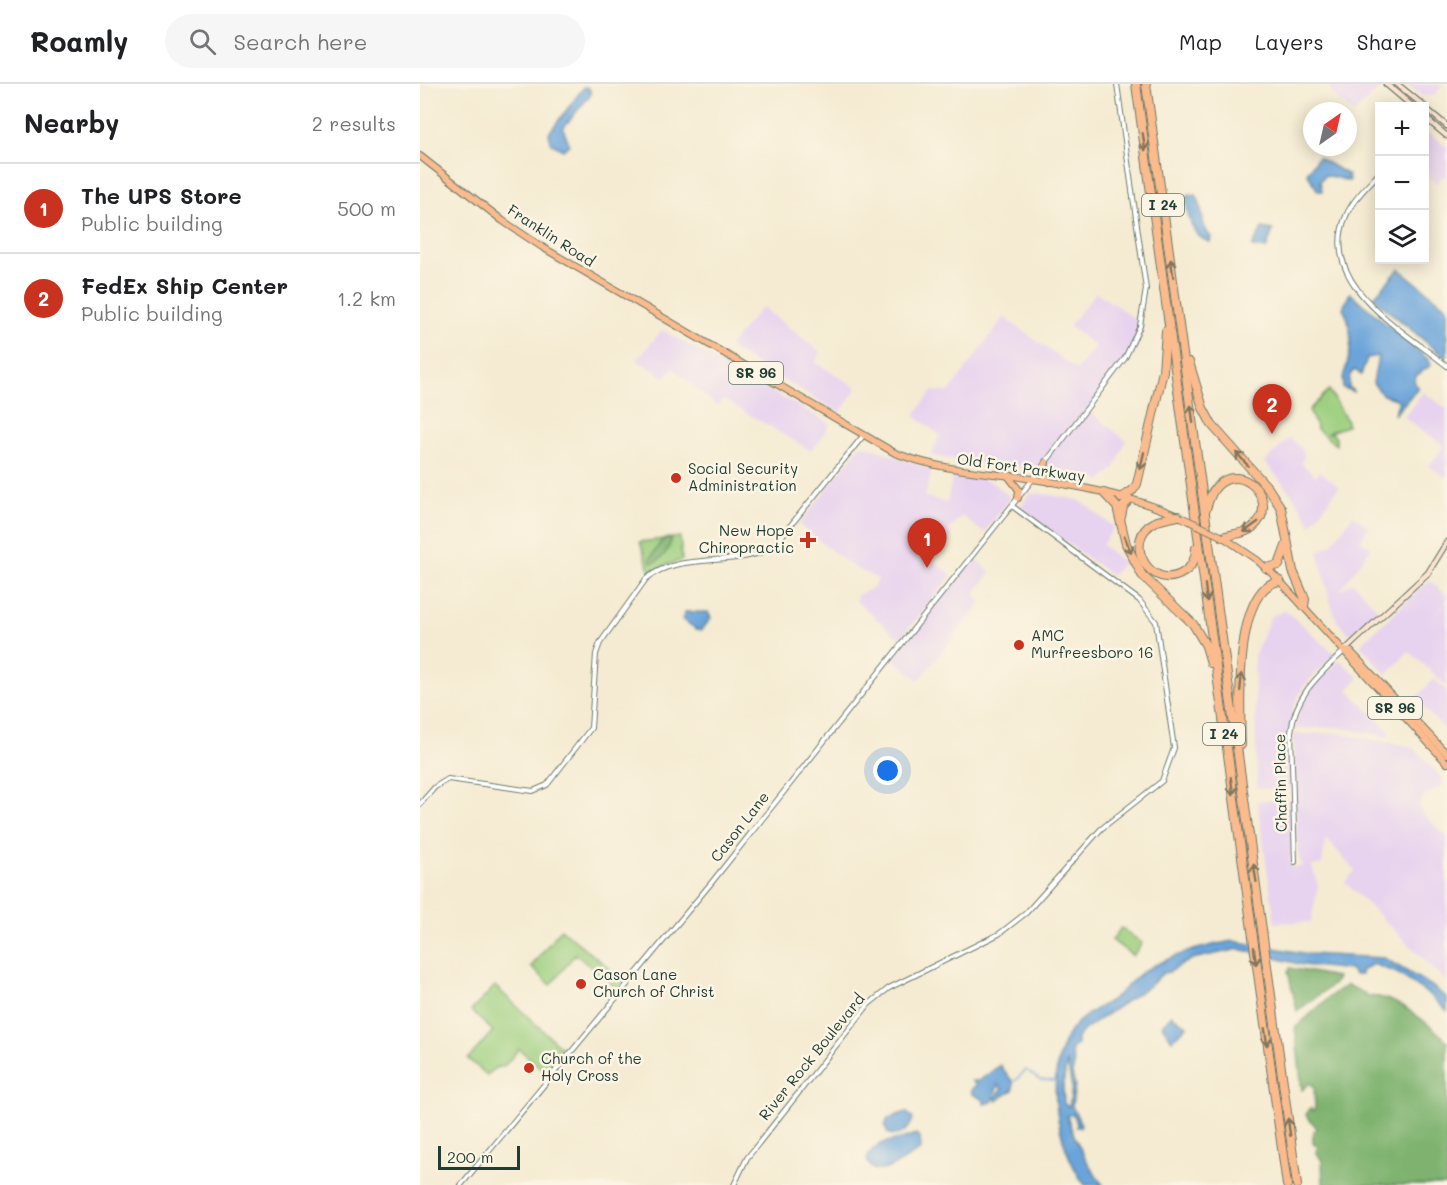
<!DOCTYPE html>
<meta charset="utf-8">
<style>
body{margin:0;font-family:Mali,sans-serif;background:#f6f6f6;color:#202124}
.controls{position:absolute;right:18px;top:18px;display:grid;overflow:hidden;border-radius:0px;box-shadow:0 3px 15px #0003}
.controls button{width:54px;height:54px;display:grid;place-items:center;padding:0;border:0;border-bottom:2px solid #e0e0e0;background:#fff;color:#202124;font:30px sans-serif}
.compass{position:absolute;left:883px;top:18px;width:54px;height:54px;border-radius:50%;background:#fff;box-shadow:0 3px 15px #0003;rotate:34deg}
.scale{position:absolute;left:18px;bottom:15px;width:82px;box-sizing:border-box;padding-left:6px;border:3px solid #1f3d34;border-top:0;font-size:16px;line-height:21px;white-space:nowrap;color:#1f3d34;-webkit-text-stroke:4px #fcf5e5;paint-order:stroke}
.you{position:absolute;left:468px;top:687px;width:21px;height:21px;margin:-15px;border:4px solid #fff;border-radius:50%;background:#1a73e8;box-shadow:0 0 0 9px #1a73e833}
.badge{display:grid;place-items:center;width:39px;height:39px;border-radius:50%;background:#c8321e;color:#fff;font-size:20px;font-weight:700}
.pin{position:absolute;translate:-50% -50px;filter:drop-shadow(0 2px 3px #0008)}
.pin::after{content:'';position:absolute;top:32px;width:21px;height:18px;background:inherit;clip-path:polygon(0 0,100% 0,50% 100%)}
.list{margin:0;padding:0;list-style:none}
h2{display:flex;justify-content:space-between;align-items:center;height:78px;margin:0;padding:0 24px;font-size:26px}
h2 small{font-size:20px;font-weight:400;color:#757577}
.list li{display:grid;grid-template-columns:39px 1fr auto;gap:18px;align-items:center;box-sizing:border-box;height:90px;padding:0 24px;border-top:2px solid #e0e0e0}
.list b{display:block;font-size:22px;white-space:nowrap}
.list p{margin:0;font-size:20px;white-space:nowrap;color:#757577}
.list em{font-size:20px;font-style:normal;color:#757577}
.icon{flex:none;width:33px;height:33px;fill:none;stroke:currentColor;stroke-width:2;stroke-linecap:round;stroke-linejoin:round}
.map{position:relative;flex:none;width:1027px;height:1101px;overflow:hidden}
header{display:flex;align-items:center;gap:36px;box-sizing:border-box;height:84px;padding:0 30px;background:#fff;border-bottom:2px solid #e0e0e0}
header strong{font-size:28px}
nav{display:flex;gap:33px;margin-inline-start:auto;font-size:21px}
.search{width:420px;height:54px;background:#f6f6f6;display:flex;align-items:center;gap:15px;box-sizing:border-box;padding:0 21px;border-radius:33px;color:#757577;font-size:22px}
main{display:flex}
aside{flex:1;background:#fff}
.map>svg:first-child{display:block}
.built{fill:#e7d2ef}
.green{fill:#9dcf7f;stroke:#5e865a;stroke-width:1.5}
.forest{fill:#7eb26e;stroke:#4e7851;stroke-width:1.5}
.water{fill:#6aa4da;stroke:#447087;stroke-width:1.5;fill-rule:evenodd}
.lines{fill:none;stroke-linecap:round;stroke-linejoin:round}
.stream{stroke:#6aa4da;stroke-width:1.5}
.tertiary-casing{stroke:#6a7a6b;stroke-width:6}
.secondary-casing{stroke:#6a7a6b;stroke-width:7}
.primary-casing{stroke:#6a7a6b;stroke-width:8}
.motorway-casing{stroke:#6a7a6b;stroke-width:10}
.tertiary{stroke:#fff;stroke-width:4}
.secondary{stroke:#fde4d1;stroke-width:4.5}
.primary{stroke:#fbbb8d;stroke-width:6}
.motorway{stroke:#fbbb8d;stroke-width:8}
.primary-bridge-casing{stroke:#6a7a6b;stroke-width:8;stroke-linecap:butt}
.primary-bridge{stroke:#fbbb8d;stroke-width:6}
.oneway{stroke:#82765c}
.poi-dot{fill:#c8321e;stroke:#fcf5e5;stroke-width:2}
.labels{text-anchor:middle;stroke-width:5;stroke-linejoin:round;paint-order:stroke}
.shield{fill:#fcf5e5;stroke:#617469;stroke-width:1.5}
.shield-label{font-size:14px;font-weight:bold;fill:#1f3d34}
.street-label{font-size:15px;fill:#1f3d34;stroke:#fcf5e5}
.poi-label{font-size:15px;fill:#1f3d34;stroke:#fcf5e5;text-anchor:start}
</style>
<header>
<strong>Roamly</strong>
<div class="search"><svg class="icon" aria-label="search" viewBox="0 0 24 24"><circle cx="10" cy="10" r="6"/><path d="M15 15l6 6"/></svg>Search here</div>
<nav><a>Map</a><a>Layers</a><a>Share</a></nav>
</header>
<main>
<aside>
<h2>Nearby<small>2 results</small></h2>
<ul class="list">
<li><span class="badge">1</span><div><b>The UPS Store</b><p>Public building</p></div><em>500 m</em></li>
<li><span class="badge">2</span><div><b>FedEx Ship Center</b><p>Public building</p></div><em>1.2 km</em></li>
</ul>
</aside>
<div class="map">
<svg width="1027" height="1101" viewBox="0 0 1027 1101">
<rect width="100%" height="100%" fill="#fcf5e5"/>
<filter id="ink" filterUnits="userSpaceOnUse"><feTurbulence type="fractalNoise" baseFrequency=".0167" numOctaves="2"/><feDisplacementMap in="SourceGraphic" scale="12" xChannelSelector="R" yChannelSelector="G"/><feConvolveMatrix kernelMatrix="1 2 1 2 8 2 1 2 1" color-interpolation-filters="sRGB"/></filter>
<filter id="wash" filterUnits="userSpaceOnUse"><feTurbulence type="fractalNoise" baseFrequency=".008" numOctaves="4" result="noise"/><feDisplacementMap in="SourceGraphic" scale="24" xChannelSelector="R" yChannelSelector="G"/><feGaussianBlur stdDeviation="1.35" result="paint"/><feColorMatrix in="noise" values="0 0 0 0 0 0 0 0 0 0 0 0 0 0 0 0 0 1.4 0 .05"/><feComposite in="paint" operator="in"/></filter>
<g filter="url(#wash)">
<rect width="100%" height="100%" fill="#f5ebd2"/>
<g class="built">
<polygon points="909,0 959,0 961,2 934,30 912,10"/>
<polygon points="987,0 1023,0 1014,12 1002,12"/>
<polygon points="1005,50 1010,50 1027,63 1027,95 1024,91 1017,100 1005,90"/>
<polygon points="676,208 724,241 717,266 669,327 706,356 695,384 682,396 511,372 520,351 494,332 512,307 529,308 584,233 657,286 675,262 649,242"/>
<polygon points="342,223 401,268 395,278 437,304 420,329 308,263"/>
<polygon points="242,246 410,340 398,360 390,366 304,316 297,322 253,284 245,293 217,276"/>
<polygon points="1003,308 1027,325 1027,394 1009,382 1024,362 984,333"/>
<polygon points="870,354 883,366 884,374 881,379 896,392 900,387 919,403 891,441 878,418 845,378"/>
<polygon points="445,361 512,386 505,413 527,419 533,390 570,397 588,411 589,416 564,449 542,432 528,447 532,452 514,477 532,491 480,555 436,517 437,511 453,504 458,495 433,483 379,441 440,362"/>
<polygon points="618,409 659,416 694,443 682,461 703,478 692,492 600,423 609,411"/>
<polygon points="933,431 949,443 940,456 951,464 918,509 909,513 898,467 912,460"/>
<polygon points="554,473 571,489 555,509 560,517 557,524 499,596 473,575"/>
<polygon points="1009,496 1027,512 1026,517 1008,540 1027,517 1027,602 989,567 967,591 940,561"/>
<polygon points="933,498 958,526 931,551 917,537 909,514"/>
<polygon points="865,526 915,570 883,603 874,623 869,653 870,706 837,704 834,572 851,532"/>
<polygon points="920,576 939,594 928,606 969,647 968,653 918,643 875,645 880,624 891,603"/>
<polygon points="1014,595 1027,607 1027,648 995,615"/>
<polygon points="917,649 988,662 996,666 1023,695 1023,701 1004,712 998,722 1004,731 1027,753 1027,898 925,798 935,787 906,754 902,780 892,782 898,802 891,838 855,839 837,717 871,715 873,768 870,775 873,784 882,782 878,769 876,742 874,650"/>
</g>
<g class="green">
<polygon points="909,306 927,337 927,342 907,349 912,349 916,354 916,361 897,345 889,326"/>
<polygon points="260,453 262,476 230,487 220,458"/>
<polygon points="701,844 722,859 713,872 692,856"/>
<polygon points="141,845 206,898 199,906 155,870 131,901 111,883"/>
<polygon points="75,902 147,969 128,990 99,965 84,982 75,984 67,991 48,975 73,947 51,927"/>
</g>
<g class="forest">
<path d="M 248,454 L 251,456 C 249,466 241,478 231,479 L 230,475 L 241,457 Z"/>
<polygon points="870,884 917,893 914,900 877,927 868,887"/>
<path d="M 927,901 L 946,910 L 947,913 C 973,908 1010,941 1027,957 L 1027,1101 L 903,1101 L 902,1077 L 896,1067 L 898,1062 L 893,1059 L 893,1049 L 897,1044 L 886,1031 L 890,1024 L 893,1027 L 895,1025 L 894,1003 L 890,999 L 882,1006 L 875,944 L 914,909 Z"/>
</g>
<g class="water">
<polygon points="164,3 169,4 171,10 143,44 149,61 143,66 131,59 129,49"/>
<polygon points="898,73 928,91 929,97 905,91 900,97 902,107 898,107 887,89"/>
<path d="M 769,111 L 776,111 C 785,125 779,141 791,153 L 790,158 C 771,153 768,133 766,115 Z"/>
<polygon points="842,144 853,146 846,165 832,163"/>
<polygon points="979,185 1027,223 1027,272 1017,267 953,214"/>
<path d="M 930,209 L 1009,276 L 1011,281 L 996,292 L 994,297 L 998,304 L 974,331 L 979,316 L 963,311 L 953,299 L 958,272 L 947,274 L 941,291 L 935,286 C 927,291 930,295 929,303 L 934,308 L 923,304 C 921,295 926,286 928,276 C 933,259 931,239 923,224 Z"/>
<polygon points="265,528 288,528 291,534 282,546 276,545 262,535"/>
<path d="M 813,857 L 889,870 L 964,874 L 1012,902 L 1027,914 L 1027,927 L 1011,912 L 977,889 L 953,880 L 941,887 L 941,891 L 934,891 L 931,886 L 883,881 L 819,865 L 772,875 L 749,888 L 743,889 L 733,899 L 664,946 L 657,954 L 657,961 L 651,966 L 654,981 L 652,990 L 655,1002 L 652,1022 L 661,1040 L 660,1043 L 656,1043 L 657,1040 L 652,1029 L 647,1032 C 654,1055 668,1082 683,1101 L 665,1101 C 636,1062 623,989 651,946 C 661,932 678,924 691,916 C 704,907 714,893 726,886 C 752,871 784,862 813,857 ZM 647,977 L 652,1004 L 649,1023 L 644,1020 L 643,1001 Z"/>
<polygon points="752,931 767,942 752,956 742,941"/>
<polygon points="580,981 593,998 593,1006 576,1017 575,1014 582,1005 578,1001 572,1018 564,1020 564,1016 552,1010 551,1006 556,1001 552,997 559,997"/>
<path d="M 486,1028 L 493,1034 C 490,1045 480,1055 468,1049 L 465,1042 L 468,1034 Z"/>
<path d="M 496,1050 L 500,1053 L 501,1065 C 488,1074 453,1101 447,1075 C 456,1053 477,1059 496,1050 Z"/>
</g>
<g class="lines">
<polyline class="stream" points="593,999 606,986 620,996 636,997"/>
</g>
</g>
<g filter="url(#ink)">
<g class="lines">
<defs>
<g id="tertiary">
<path d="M 960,88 C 948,102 933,115 926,132 C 897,200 983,246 1027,282"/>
<path d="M 0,720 L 15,703 L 28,695 L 113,707 L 127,701 L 171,644 L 176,570 L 180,559 L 226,495 C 261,466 315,485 353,463 L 443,352"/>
<path d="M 875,778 L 871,648 C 875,611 898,592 924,567"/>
<polyline points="41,1101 292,798 613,395 705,274 720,242 726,205 697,0"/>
<polyline points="314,1101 327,1074 449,920 469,904 579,850 606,829 681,745 742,697 754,664 736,538 719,516 592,422"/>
</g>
<g id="secondary">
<polyline points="966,0 992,22"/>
<polyline points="977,0 1004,22"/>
<polyline points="1004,23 1027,42"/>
<polyline points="1004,33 1027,52"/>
<polyline points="924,567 1008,489 1027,458"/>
</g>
<g id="primary">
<path d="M 0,72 L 83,137 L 122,163 L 475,369 C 517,385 557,388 600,393 C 653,401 711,411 760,433"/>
<polyline points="626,378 624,389 629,398"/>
<polyline points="589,393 599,406 598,414"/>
<polyline points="803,453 837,476 858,495 1027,679"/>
<polyline points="924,567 931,568 1027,670"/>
</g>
<g id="motorway">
<polyline points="716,0 867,1101"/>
<polyline points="726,0 877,1101"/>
<polyline points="769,278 783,324 792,341 848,404 861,424 873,487 885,515 884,522"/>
<polyline points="684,409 697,423 706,460 722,491 773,540 786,562 791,579"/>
<polyline points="701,414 713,406 717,400 743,287 746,247"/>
<path d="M 785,428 C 788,419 790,409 797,402 C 822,376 862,419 833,443 C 824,451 813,449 803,453"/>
<path d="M 758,432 C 751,434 742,435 735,438 C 700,456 731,510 764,488 C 773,482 776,474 776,464"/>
<polyline points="701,433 703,423 709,416"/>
<polyline points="846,484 859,481 866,462"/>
<path d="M 821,661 C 820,625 813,503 860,497"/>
</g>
</defs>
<use href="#tertiary" class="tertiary-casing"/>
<use href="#secondary" class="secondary-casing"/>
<use href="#primary" class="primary-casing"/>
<use href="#motorway" class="motorway-casing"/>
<use href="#tertiary" class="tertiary"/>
<use href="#secondary" class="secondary"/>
<use href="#primary" class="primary"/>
<use href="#motorway" class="motorway"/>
<defs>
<polyline id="primary-bridge" points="763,434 803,453"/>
</defs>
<use href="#primary-bridge" class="primary-bridge-casing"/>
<use href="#primary-bridge" class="primary-bridge"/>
</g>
<defs><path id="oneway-shaft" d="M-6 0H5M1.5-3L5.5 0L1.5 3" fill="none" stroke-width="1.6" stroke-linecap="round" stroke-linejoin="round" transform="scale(1.5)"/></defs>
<g class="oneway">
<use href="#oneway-shaft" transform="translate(724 58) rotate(82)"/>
<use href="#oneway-shaft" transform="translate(752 184) rotate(-98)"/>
<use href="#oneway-shaft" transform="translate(772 330) rotate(-97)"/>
<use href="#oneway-shaft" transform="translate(822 375) rotate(-132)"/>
<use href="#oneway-shaft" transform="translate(722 377) rotate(103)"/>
<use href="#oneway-shaft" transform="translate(831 443) rotate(144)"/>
<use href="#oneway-shaft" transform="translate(708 461) rotate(69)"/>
<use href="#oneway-shaft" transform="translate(786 509) rotate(83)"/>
<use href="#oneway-shaft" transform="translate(821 598) rotate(-85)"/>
<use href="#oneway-shaft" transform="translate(812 702) rotate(82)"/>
<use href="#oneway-shaft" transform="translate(835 789) rotate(-99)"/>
<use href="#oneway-shaft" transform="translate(835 872) rotate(83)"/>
<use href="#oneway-shaft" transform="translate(846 953) rotate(82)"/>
<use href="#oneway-shaft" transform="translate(869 1043) rotate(-98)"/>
</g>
</g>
<g class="poi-dot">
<circle cx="256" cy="394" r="6"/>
<path d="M385 447h6v6h6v6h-6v6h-6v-6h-6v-6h6z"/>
<circle cx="599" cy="561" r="6"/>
<circle cx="161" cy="900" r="6"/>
<circle cx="109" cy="984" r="6"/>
</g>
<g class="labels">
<g class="shield">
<rect x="722" y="110" width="42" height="22" rx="4.5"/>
<rect x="309" y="278" width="54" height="22" rx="4.5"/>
<rect x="948" y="613" width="54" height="22" rx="4.5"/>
<rect x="783" y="639" width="42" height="22" rx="4.5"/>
</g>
<g class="shield-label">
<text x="743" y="126">I 24</text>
<text x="336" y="294">SR 96</text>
<text x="975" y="629">SR 96</text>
<text x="804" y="655">I 24</text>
</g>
<g class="street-label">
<text transform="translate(131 152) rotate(33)" y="5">Franklin Road</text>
<text transform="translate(601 384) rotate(8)" y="5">Old Fort Parkway</text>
<text transform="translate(861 699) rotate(-91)" y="5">Chaffin Place</text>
<text transform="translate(320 743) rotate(-52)" y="5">Cason Lane</text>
<text transform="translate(392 973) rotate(-51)" y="5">River Rock Boulevard</text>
</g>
<g class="poi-label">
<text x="268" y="390">Social Security<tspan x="268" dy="17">Administration</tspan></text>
<text x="374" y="452" text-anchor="end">New Hope<tspan x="374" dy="17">Chiropractic</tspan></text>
<text x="611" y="557">AMC<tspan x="611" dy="17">Murfreesboro 16</tspan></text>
<text x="173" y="896">Cason Lane<tspan x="173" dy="17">Church of Christ</tspan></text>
<text x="121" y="980">Church of the<tspan x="121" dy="17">Holy Cross</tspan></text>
</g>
</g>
</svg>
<div class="controls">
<button>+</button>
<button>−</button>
<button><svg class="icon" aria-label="layers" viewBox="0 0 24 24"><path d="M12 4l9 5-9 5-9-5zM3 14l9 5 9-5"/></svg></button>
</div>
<svg class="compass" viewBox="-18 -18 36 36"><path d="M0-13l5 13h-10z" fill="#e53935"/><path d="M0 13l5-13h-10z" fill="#757577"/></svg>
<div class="scale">200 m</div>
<div class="you"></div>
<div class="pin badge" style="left:507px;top:484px">1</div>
<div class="pin badge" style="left:852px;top:350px">2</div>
</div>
</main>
